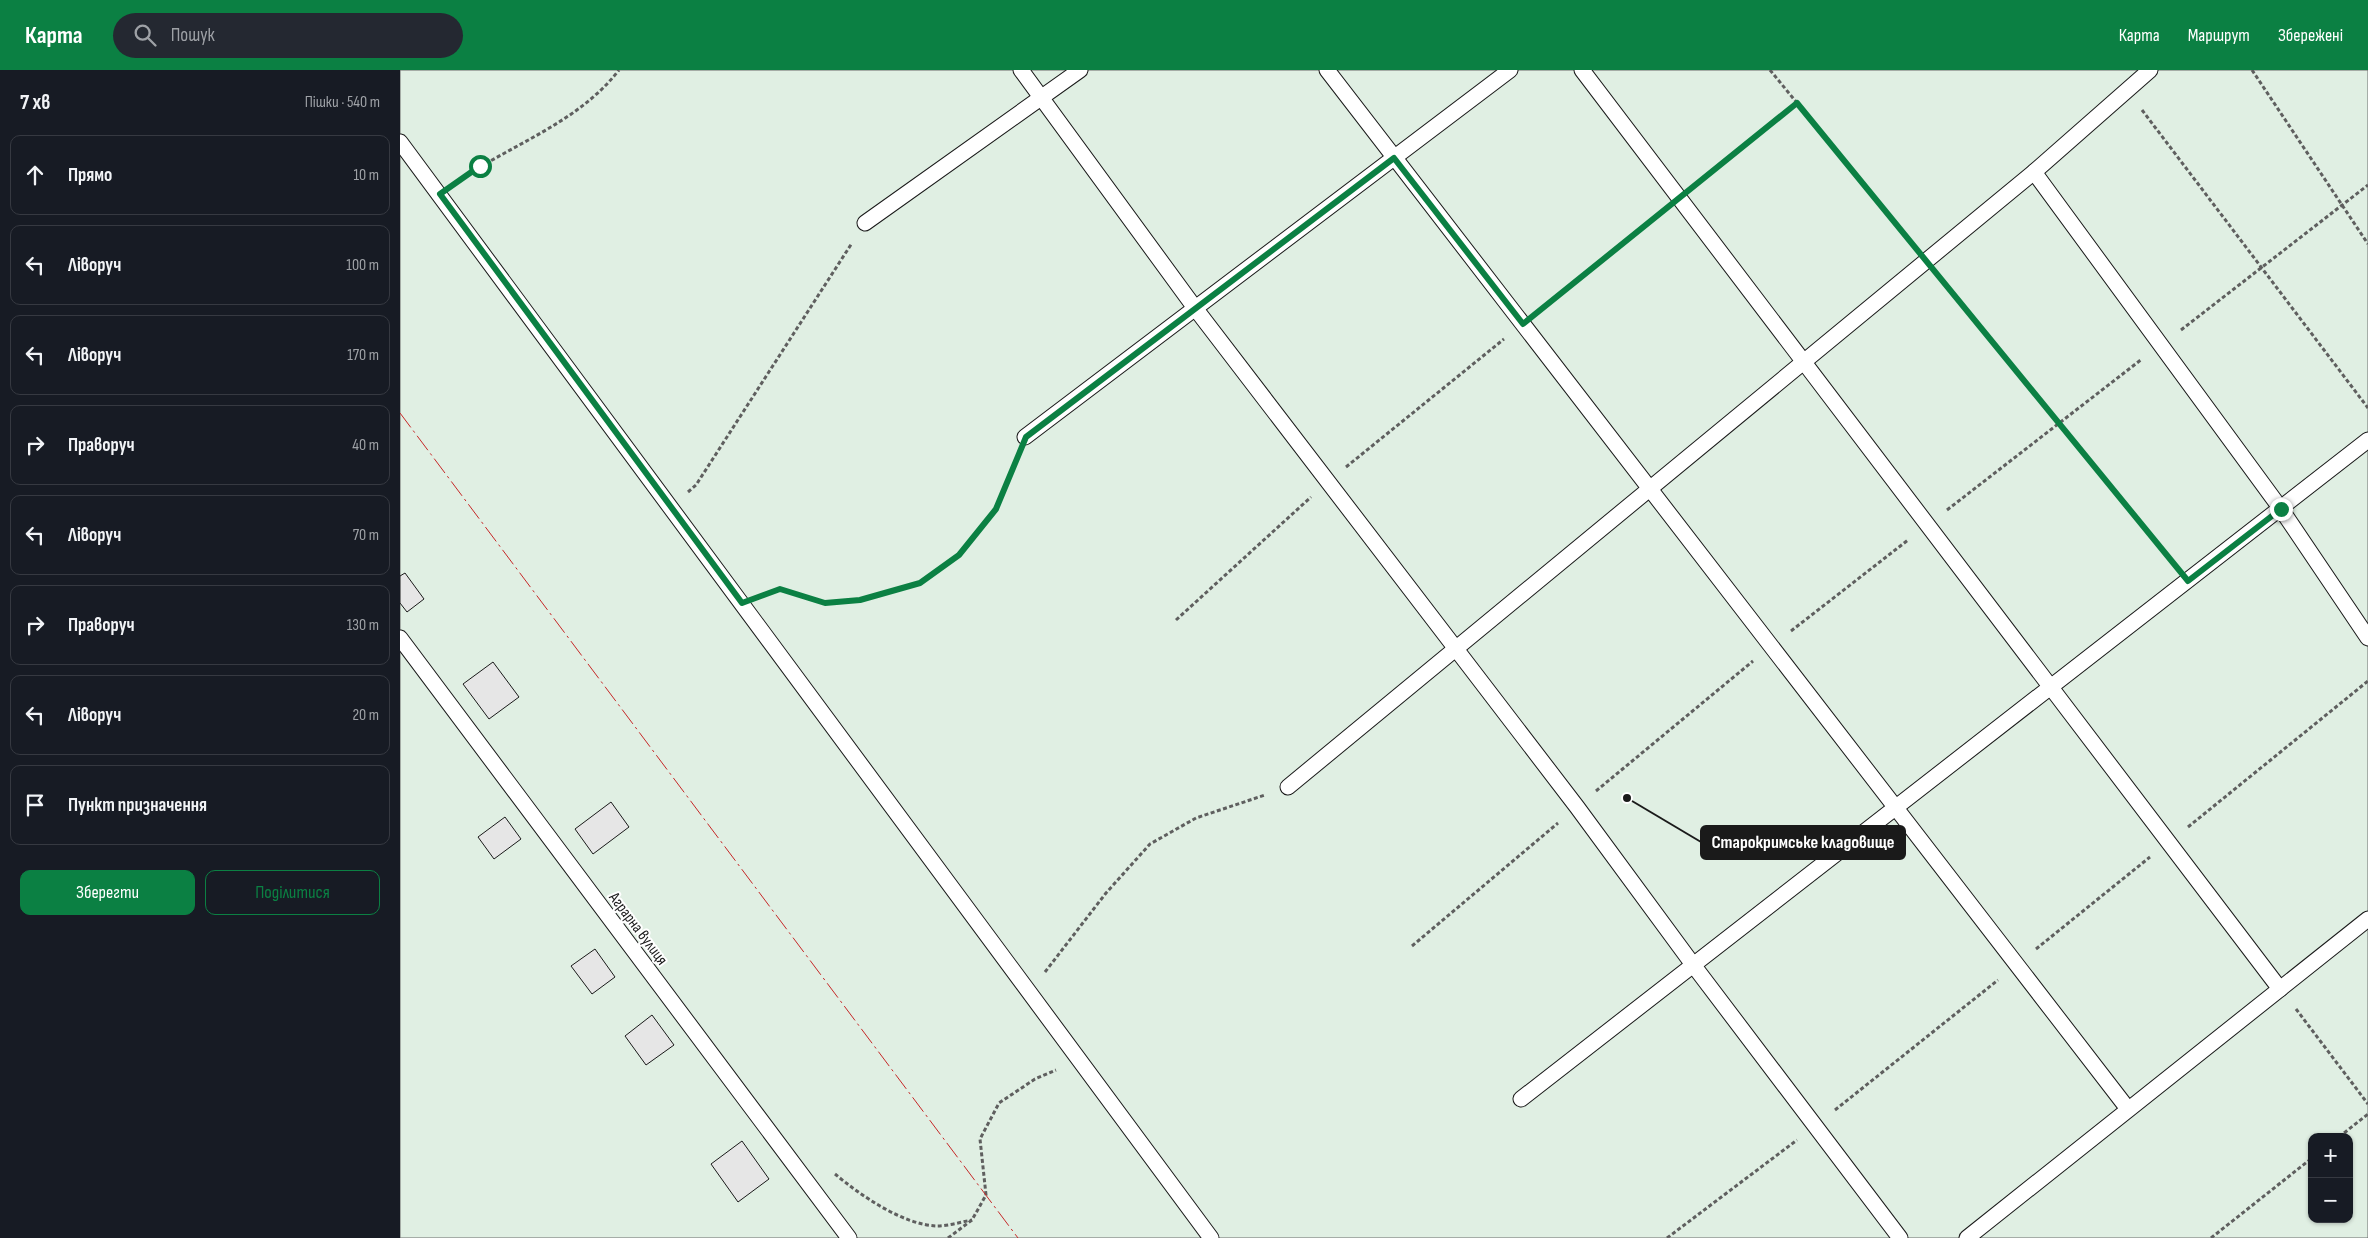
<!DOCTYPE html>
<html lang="uk">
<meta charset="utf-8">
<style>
body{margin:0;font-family:"Sofia Sans Condensed",sans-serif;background:#242831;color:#f1f3f6}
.controls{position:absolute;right:15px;bottom:15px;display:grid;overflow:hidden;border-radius:10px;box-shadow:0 1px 4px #0004}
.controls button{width:45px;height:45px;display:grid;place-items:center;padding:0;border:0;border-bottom:1px solid #363941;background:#171b24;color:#f1f3f6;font:25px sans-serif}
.stop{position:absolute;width:15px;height:15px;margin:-11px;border:4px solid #0b8043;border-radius:50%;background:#fff}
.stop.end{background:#0b8043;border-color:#fff;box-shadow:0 1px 5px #0008}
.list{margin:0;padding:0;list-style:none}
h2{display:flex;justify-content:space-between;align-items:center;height:65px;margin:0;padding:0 20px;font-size:21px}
h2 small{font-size:16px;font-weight:400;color:#9ea1a6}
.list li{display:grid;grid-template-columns:32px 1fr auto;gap:15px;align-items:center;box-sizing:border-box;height:80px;margin:0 10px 10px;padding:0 10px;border:1px solid #363941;border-radius:10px}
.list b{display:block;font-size:19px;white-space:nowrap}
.list em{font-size:16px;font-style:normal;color:#9ea1a6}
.actions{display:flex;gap:10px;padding:15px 20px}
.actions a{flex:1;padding:11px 0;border:1px solid #0b8043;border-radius:10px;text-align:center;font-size:18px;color:#0b8043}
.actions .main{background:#0b8043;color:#fff}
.icon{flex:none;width:28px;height:28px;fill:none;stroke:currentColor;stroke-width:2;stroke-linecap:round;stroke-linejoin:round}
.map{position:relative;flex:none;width:1968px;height:1168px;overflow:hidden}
header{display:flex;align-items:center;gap:30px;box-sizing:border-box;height:70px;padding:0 25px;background:#0b8043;color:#fff}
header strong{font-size:24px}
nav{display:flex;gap:28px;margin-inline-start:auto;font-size:18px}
.search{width:350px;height:45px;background:#242831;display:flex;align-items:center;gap:12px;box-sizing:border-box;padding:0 18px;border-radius:28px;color:#9ea1a6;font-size:19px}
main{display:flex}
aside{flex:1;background:#171b24}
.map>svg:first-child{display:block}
.green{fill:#e0efe3;stroke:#6a6a6a;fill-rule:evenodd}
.building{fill:#e6e6e6;stroke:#1a1a1a}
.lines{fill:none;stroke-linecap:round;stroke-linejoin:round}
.lane-casing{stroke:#1a1a1a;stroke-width:17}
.path{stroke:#5f5f5f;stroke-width:3;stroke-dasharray:4 2.5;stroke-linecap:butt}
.lane{stroke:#fff;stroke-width:15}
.power{stroke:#c62828;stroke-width:1;stroke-dasharray:18 4 2.5 4;stroke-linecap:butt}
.route{stroke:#0b8043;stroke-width:6}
.labels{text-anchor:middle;stroke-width:4;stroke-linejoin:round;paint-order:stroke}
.street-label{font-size:16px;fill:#1a1a1a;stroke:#fff}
.leader{fill:none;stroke:#1a1a1a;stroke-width:2}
.callout-dot{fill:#1a1a1a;stroke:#fff;stroke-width:2}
.callout{fill:#1a1a1a;stroke:#1a1a1a;stroke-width:2}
.callout-label{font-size:18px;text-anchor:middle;font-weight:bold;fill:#fff}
</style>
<header>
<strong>Карта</strong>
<div class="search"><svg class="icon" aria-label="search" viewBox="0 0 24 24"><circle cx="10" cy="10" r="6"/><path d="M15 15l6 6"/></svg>Пошук</div>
<nav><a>Карта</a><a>Маршрут</a><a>Збережені</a></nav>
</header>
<main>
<aside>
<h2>7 хв<small>Пішки · 540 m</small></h2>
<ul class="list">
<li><svg class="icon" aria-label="ahead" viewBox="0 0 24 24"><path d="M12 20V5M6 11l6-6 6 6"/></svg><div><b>Прямо</b></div><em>10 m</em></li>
<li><svg class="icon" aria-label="left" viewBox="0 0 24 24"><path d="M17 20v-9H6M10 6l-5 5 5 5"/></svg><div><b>Ліворуч</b></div><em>100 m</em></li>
<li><svg class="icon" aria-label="left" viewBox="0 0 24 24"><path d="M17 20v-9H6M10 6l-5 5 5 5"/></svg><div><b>Ліворуч</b></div><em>170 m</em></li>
<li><svg class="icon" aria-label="right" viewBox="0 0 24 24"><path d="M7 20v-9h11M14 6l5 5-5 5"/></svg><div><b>Праворуч</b></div><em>40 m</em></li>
<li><svg class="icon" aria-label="left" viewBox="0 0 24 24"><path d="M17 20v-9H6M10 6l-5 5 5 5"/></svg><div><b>Ліворуч</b></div><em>70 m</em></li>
<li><svg class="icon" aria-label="right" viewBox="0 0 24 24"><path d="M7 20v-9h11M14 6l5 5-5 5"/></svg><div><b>Праворуч</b></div><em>130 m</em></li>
<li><svg class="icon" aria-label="left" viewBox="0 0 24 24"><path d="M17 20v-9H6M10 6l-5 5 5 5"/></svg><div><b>Ліворуч</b></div><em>20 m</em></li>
<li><svg class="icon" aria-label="arrive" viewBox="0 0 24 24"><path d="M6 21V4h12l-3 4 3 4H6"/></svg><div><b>Пункт призначення</b></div></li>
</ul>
<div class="actions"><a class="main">Зберегти</a><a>Поділитися</a></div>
</aside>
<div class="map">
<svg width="1968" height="1168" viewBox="0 0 1968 1168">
<rect width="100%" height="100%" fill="#fff"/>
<path class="green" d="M 0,0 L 1968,0 L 1968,1168 L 0,1168 ZM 1912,1067 L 1949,1067 L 1949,1149 L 1912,1149 Z"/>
<g class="building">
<polygon points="5,503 24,529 7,542 0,533 0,506"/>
<polygon points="93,592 119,627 89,649 63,614"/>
<polygon points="211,732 229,757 193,784 175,759"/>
<polygon points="105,747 121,769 94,789 78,767"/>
<polygon points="195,879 215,907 192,924 171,896"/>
<polygon points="252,945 274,975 246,995 225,966"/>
<polygon points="342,1071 369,1109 338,1132 311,1094"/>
</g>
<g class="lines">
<defs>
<g id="lane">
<polyline points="621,0 795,238 1177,737 1294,896 1500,1168"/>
<polyline points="927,0 1728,1039"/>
<polyline points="1182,0 1880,919"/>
<polyline points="0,72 811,1168"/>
<polyline points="1634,102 1881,439 1968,568"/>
<polyline points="465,153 680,0"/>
<polyline points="625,367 1110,0"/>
<polyline points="0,568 449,1168"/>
<polyline points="888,717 1634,102 1750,0"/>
<polyline points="1121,1029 1968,370"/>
<polyline points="1567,1168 1968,849"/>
</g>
</defs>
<use href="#lane" class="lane-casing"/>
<g class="path">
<polyline points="1370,0 1511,172"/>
<polyline points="1852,0 1968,174"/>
<polyline points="1742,40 1968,338"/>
<path d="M 58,111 C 112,74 178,53 219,0"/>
<polyline points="1298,113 1397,33"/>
<polyline points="1541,209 1772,491"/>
<polyline points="1142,239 1260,144"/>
<polyline points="1781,260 1968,115"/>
<polyline points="946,397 1104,269"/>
<polyline points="288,422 296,415 452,173"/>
<polyline points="1547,440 1742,289"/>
<polyline points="366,524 380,519 425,533 460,530 520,513 559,485 596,439 616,389"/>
<polyline points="776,550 911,427"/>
<polyline points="1391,561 1508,470"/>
<polyline points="1196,721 1353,591"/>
<polyline points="1788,757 1968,611"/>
<polyline points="1012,876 1158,753"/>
<polyline points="1636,879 1750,787"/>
<polyline points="645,902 706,823 750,774 796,748 865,725"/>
<polyline points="1896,939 1968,1034"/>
<polyline points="1435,1040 1598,910"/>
<polyline points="1939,1067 1968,1044"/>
<path d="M 435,1104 C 460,1125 503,1155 537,1156 C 548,1156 561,1152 572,1150"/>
<polyline points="548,1168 572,1150 586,1125 580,1069 599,1033 635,1009 656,1000"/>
<polyline points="1267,1168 1397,1070"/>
<polyline points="1811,1168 1912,1088"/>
</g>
<use href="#lane" class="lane"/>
<polyline class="power" points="0,343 618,1168"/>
</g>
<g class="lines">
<polyline class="route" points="80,96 40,124 342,533 380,519 425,533 460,530 520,513 559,485 596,439 626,367 994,88 1123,254 1397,33 1788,511 1881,439"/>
</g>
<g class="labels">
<g class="street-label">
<text transform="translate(239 858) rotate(53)" y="6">Аграрна вулиця</text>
</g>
</g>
<path class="leader" d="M1227 728L1301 772"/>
<circle class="callout-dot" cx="1227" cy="728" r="5"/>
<rect class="callout" x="1301" y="756" width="204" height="33" rx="5"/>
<g class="callout-label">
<text x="1403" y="778">Старокримське кладовище</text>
</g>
</svg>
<div class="controls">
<button>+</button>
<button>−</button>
</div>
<div class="stop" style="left:80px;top:96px"></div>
<div class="stop end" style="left:1881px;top:439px"></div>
</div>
</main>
